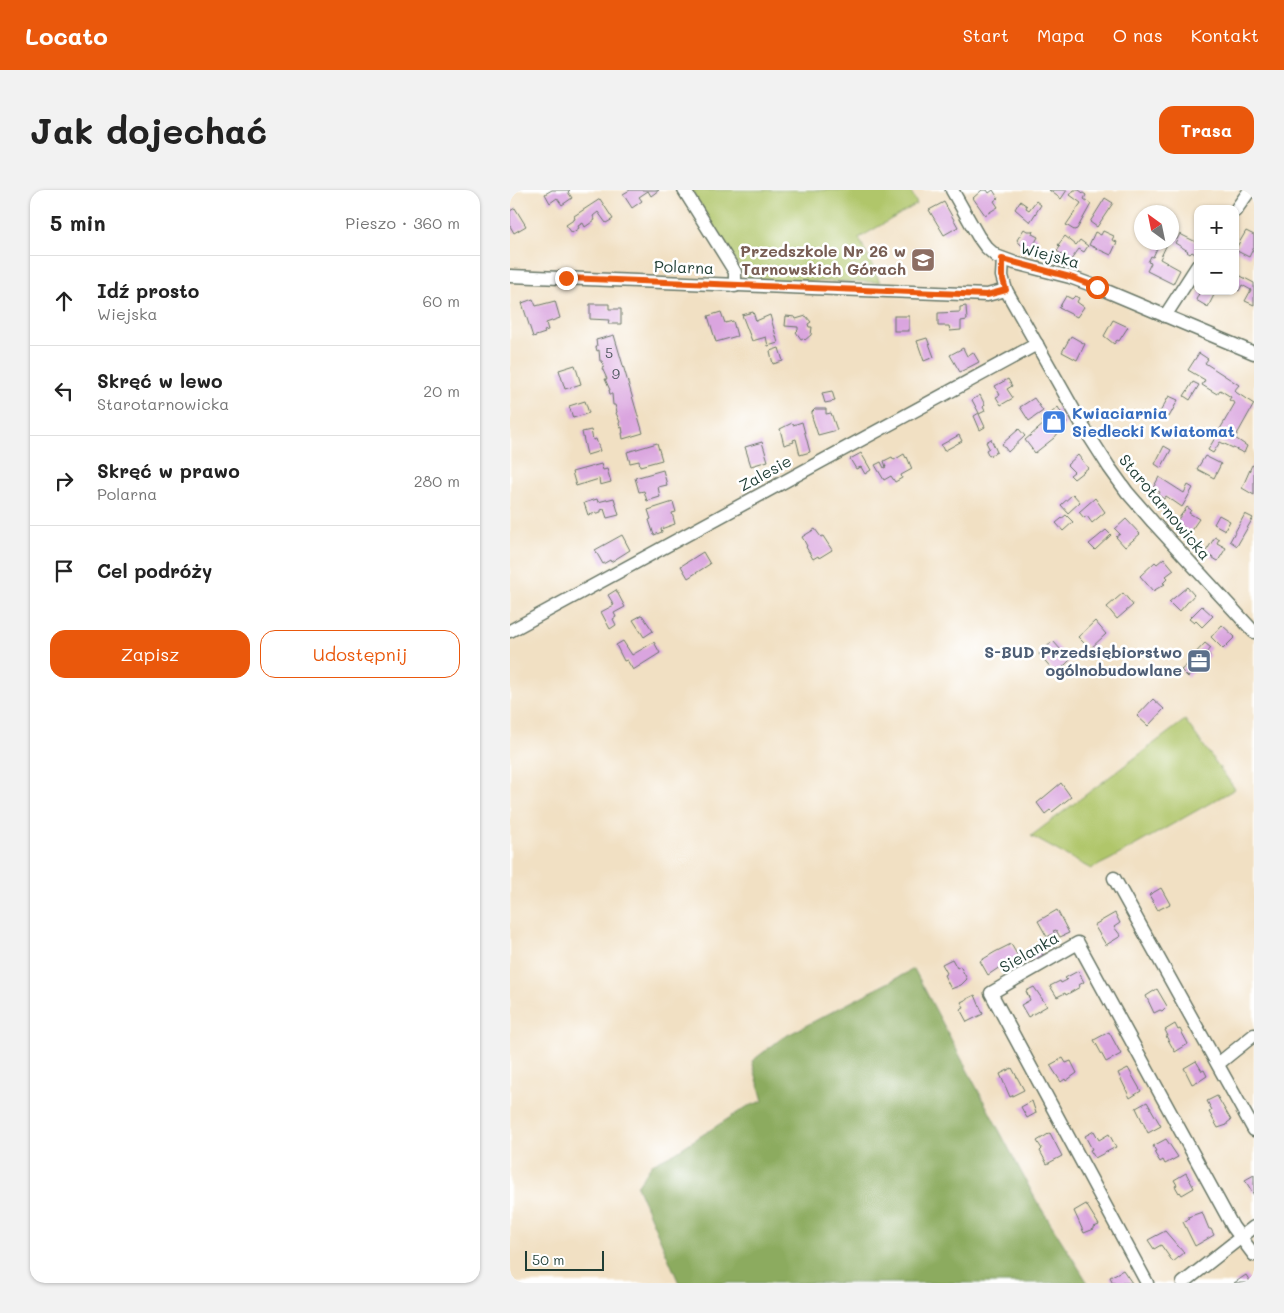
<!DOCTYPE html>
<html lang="pl">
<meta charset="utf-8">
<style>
body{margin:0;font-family:Mali,sans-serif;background:#f2f2f2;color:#222}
.controls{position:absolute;right:15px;top:15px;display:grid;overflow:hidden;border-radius:10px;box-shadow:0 1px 4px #0004}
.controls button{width:45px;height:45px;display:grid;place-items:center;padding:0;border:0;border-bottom:1px solid #e0e0e0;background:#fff;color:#222;font:25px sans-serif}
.compass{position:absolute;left:624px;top:15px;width:45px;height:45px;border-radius:50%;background:#fff;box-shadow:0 1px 4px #0004;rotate:327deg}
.scale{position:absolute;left:15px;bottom:12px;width:79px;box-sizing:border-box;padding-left:5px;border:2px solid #1f3d34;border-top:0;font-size:14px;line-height:18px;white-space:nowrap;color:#1f3d34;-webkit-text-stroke:4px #fff;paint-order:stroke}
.stop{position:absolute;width:15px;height:15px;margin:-11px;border:4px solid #ea580c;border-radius:50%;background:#fff}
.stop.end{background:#ea580c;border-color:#fff;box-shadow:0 1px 5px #0008}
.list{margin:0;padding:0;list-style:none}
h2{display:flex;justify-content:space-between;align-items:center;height:65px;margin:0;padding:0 20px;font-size:21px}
h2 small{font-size:16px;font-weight:400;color:#767676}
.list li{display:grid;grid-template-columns:32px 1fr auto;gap:15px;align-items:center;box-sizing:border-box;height:90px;padding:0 20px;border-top:1px solid #e0e0e0}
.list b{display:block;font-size:19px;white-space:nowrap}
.list p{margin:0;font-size:16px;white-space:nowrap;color:#767676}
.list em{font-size:16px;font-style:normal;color:#767676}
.actions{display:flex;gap:10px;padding:15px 20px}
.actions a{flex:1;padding:11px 0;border:1px solid #ea580c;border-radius:15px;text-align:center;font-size:18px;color:#ea580c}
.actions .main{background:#ea580c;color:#fff}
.icon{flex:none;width:28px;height:28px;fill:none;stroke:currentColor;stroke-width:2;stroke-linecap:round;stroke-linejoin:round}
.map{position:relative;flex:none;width:744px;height:1093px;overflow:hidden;border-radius:15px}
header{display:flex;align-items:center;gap:30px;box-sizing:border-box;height:70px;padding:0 25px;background:#ea580c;color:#fff}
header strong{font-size:24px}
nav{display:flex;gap:28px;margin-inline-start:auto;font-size:18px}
.intro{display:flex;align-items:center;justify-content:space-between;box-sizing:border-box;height:120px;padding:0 30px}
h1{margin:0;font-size:35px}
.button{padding:12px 22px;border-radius:15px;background:#ea580c;color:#fff;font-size:18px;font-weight:700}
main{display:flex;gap:30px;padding:0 30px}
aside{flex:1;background:#fff;border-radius:15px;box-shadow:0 1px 4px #0004}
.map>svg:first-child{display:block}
.green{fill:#b0c66a;stroke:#68824f}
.forest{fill:#8cab5e;stroke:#567449}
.building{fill:#daa5df}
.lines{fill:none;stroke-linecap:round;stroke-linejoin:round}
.minor-casing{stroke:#687666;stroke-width:15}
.minor{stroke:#fff;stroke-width:12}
.route{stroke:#ea580c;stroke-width:6}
.labels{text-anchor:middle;stroke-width:5;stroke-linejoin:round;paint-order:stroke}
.number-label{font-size:14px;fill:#4e575f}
.education-label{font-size:16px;font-weight:bold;fill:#785e54;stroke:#fff;text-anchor:end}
.street-label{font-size:16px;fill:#1f3d34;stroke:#fff}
.shop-label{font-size:16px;font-weight:bold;fill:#366cbe;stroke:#fff;text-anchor:start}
.service-label{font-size:16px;font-weight:bold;fill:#4e5e75;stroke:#fff;text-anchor:end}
</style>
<header>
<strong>Locato</strong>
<nav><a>Start</a><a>Mapa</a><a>O nas</a><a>Kontakt</a></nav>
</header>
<div class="intro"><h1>Jak dojechać</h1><a class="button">Trasa</a></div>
<main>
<aside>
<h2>5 min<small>Pieszo · 360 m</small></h2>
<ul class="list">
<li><svg class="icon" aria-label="ahead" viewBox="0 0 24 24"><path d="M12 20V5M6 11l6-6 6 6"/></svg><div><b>Idź prosto</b><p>Wiejska</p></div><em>60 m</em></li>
<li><svg class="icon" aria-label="left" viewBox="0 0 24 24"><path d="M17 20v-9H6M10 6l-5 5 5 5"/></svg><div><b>Skręć w lewo</b><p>Starotarnowicka</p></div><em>20 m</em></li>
<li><svg class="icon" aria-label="right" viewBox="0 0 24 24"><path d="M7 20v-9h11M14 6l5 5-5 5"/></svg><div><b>Skręć w prawo</b><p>Polarna</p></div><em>280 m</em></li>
<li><svg class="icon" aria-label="arrive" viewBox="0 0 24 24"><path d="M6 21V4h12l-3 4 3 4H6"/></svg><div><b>Cel podróży</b></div></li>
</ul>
<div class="actions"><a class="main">Zapisz</a><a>Udostępnij</a></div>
</aside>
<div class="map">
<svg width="744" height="1093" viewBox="0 0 744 1093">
<rect width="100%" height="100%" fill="#fff"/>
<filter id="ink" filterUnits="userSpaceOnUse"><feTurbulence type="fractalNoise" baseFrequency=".02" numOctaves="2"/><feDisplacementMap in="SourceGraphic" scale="10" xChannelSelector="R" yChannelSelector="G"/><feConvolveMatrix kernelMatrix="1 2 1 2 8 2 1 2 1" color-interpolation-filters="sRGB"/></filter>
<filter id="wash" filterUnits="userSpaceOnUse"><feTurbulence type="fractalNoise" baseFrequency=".0096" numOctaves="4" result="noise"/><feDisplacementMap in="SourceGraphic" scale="20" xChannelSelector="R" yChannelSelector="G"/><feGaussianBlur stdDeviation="1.12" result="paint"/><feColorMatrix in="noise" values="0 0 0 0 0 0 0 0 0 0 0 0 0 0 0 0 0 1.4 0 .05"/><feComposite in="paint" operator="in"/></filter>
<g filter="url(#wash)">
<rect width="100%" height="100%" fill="#f1e0c3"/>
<g class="green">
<polygon points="181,0 400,0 407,14 349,48 370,92 238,91"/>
<polygon points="675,530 725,599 601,669 581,679 521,646"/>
</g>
<polygon class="forest" points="404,779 526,1010 578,1093 169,1093 127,996 142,974 164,963 238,916 253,911 242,871 272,848"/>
<g id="blocks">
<g class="building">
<polygon points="42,0 60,0 58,2 62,8 52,15 47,8 40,13 35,4"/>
<polygon points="120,0 149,0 141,6 138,1 129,7 132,11 122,18 113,4"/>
<polygon points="472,0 477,0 479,3 483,0 488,8 484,11 488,17 475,25 463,8"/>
<polygon points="539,0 557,0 551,9"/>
<polygon points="564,0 569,0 576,5 574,9 581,14 567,39 564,40 556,35 571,13 560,5"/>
<polygon points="595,8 603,13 587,37 580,32"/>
<polygon points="90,9 103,29 96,33 88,22 83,26 85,30 75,37 73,33 68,36 69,38 62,43 56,35 65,29 64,26"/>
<polygon points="510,11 517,16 516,18 519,20 526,11 531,15 520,32 505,19"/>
<polygon points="434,12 448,37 434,45 419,20"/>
<polygon points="5,18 16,36 4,43 0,36 0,21"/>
<polygon points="514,39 517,41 523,41 522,44 528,47 521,60 510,54 507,50"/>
<polygon points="593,41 604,46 602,50 607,52 601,65 579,55 585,42 591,45"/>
<polygon points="736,41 744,45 744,57 739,67 725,60"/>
<polygon points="670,44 688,53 688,58 685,64 682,62 680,64 677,62 678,61 665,53"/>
<polygon points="555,46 566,55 570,50 578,56 574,62 569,59 560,71 547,61 550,57 548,55"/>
<polygon points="650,52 658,52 650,69 670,80 663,94 637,81 641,73 638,72 641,66 643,67"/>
<polygon points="725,83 744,93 744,115 735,111 741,100 732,95 729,101 725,99"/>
<polygon points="690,101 706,101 698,117 686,110"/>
<polygon points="556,106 562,109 565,106 569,108 567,112 574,117 567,127 549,118"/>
<polygon points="23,109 26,116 45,111 50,128 36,133 38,140 34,141 35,143 23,147 12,113"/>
<polygon points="80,114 99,114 99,119 111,119 111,134 98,134 99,130 80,129"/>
<polygon points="456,116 457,130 451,131 451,140 440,141 439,136 428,136 428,123 450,122 450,117"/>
<polygon points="211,122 215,133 223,131 227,146 206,152 198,126"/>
<polygon points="243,122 246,131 260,125 268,153 258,156 256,147 242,151 232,125"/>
<polygon points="276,126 285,127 286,129 296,126 301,132 298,134 299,137 302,137 301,145 295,150 293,148 291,149 286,142 288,140 288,137 275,136"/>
<rect x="384" y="126" width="15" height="15"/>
<polygon points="603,130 618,137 609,151 607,150 604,154 594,146"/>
<polygon points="104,145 133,243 113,249 112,243 113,243 112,237 110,238 109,233 110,232 106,223 107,222 105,215 103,215 102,204 100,204 99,200 100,200 95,189 97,189 92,178 94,177 92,171 90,171 89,160 87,161 86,157 87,156 86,150"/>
<polygon points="561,146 575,154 567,170 552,162"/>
<polygon points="417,148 424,167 414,171 407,151"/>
<polygon points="269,158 273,171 263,174 260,161"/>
<polygon points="453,158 457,166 463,162 469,172 450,182 440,165"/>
<polygon points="689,163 698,169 695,173 729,195 724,201 744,214 725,248 737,256 734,263 710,252 703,263 698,260 725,213 719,210 721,207 710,200 707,204 692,195 695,190 678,180"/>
<polygon points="65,175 71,194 55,199 49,180"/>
<polygon points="498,189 502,196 497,199 503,208 491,215 486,207 490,205 485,196"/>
<polygon points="683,192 689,195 680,210 674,206"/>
<polygon points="322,201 325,211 315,213 312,203"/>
<polygon points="470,205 475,215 473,217 475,221 469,224 475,237 470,240 464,226 469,223 462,210"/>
<polygon points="659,206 668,210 659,227 650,222"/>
<polygon points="524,208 533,221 519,231 510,217"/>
<polygon points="75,211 79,223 63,228 59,216"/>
<polygon points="548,217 557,233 544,248 525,263 515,250 534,234 532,231"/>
<polygon points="305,219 316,219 316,224 321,223 327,240 308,245 302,227 302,222"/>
<polygon points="292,232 300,262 290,265 286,249 283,250 284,252 274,255 270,239 282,233 283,235"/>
<polygon points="509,239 515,246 498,262 492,254"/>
<polygon points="81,240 83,250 86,249 90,261 77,265 72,242"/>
<polygon points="449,245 452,251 434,261 431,255"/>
<polygon points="481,249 487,262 479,266 476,260 479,258 476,252"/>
<polygon points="252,252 258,271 241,276 235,257"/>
<polygon points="147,253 152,270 130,276 129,271 120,273 117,262"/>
<polygon points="654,256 661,260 651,278 645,274"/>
<polygon points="351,263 361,280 355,284 351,277 346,279 340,269"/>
<polygon points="394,264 396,268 397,267 402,279 391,285 392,288 385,292 381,286 374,290 365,275 371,272 374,278 376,277 374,271 382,267 384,270"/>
<polygon points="568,265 578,278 564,289 560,285 564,282 557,275"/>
<polygon points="695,266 711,274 704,288 687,279"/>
<polygon points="91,274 93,280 97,279 101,292 90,295 89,289 66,296 62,282"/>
<polygon points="742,275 744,276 744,305 732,298"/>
<polygon points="153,280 157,295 148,297 150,307 137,311 134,301 129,302 125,288"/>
<polygon points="649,287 674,303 678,295 683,298 672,317 656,306 654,309 648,305 650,302 643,298"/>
<polygon points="563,304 570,312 558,323 551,315"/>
<polygon points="104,308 109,325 97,328 94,319 91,320 91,322 78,325 74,313 87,309 88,312"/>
<polygon points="585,308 595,322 582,333 577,326 574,328 569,322"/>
<polygon points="163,312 166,322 162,323 165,334 151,339 152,342 144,345 139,330 141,329 138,320"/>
<polygon points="677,317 681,320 679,323 689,329 680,342 666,332"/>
<polygon points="735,324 743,328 727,356 720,351"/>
<polygon points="556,325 563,332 553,341 546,333"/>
<polygon points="709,325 720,331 715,340 704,334"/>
<polygon points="616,329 630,344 615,357 606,347 610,344 605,339"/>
<polygon points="305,339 311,347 313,346 322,360 309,368 308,366 303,369 296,357 297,356 292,347"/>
<polygon points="596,340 601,345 585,360 579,354"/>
<polygon points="112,345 120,360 101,372 100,370 93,374 85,360"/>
<polygon points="705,347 709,349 707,353 716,358 708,371 695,363"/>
<polygon points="193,362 200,374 178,388 171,376"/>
<polygon points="654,368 664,380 656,386 658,388 653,393 655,394 643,401 630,386 645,372 647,374"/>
<polygon points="677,397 684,405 669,422 659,412"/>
<polygon points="106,400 115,417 104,423 106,427 103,429 106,435 100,439 91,422 104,415 98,405"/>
<polygon points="613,403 623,415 607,429 597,417"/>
<polygon points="692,416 703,426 692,437 686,431 684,433 679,429"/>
<polygon points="132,425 143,441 134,447 123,430"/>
<polygon points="585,431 596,444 580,459 568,447"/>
<polygon points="712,435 725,447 713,459 701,447"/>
<polygon points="113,451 122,465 144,452 150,463 123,480 117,470 114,471 106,455"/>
<polygon points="543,451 560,470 551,479 544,481 529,464"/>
<polygon points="695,453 701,458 697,463 700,465 687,479 678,471"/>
<polygon points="677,475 684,482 678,487 671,480"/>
<polygon points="643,509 654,519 638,536 627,526"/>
<polygon points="551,593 561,607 542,622 540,620 535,624 527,613"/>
<polygon points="651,698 660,714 648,720 639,705"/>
<polygon points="547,720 559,743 550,747 546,740 543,741 545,743 537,747 528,731"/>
<polygon points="605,723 610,733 604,737 611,746 596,755 584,735"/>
<polygon points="527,753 534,767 525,772 518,758"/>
<polygon points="501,754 509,768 493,775 478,785 470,771 485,762"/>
<polygon points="442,769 447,778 450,776 457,789 451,795 441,799 434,785 437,783 432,774"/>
<polygon points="568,781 574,792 569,795 570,797 556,805 555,803 547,807 540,796 550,791 551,793 557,790 555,788"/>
<polygon points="524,797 537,816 518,827 511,815 520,810 516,801"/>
<polygon points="647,799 657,816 652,821 650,820 644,823 636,806"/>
<polygon points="465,805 473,824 457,832 450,819 454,817 451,812"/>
<polygon points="665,834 668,840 670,839 678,854 665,862 656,846 658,846 655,840"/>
<polygon points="599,842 611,864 596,872 584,850"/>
<polygon points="553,868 556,873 561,871 567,883 556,891 555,889 551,892 540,875"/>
<polygon points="686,871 692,881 694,880 697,886 688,892 688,891 682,894 674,878"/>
<polygon points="502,878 514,900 500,907 490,884"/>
<polygon points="618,878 631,901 620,908 608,883"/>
<polygon points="707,906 721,930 717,933 717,935 708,938 699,922 702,920 697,911"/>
<polygon points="522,911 526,923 517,928 511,917"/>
<polygon points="637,912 651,936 638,943 626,918"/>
<polygon points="584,941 589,950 599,944 606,957 585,968 580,960 582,959 575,946"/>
<polygon points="540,943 552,966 537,974 530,961 532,959 527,951"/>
<polygon points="656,949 668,967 655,974 653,970 650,972 644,962 646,961 643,956"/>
<polygon points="676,983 684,998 672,1005 670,1002 669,1003 665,996 667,995 664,990"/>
<polygon points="744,985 744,1005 735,990"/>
<polygon points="576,1014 589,1035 584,1037 584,1039 574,1043 564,1021"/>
<polygon points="692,1022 699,1039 701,1039 704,1045 685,1056 673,1032 679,1029 678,1027"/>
<polygon points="655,1041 674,1063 663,1072 651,1055 644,1059 638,1050"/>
<polygon points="613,1080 622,1093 603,1093 600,1087"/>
<polygon points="736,1085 741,1093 724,1093"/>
</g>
</g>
</g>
<g filter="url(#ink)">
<use href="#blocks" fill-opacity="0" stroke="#687666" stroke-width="1"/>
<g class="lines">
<defs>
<g id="minor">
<polyline points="174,0 222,77 225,82 225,96"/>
<polyline points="442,0 468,46 476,57 486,66 505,73 560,87 587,97 744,163"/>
<polyline points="725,21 740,0"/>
<polyline points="493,69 492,86 496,100 574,238 599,277 617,302 643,332 744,442"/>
<polyline points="0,86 477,105 496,100"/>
<polyline points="655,126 688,75"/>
<polyline points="0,441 527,154"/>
<polyline points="604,688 744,940"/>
<polyline points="708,874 744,845"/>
<polyline points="637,1093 481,803 568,753 723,1037 744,1065"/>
<polyline points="673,1093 744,1037"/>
</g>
</defs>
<use href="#minor" class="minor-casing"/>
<use href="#minor" class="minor"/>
</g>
</g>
<g class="lines" filter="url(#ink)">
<polyline class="route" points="56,88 477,105 496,100 492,86 492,69 560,87 587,97"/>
</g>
<defs>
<symbol id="school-square" viewBox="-11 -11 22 22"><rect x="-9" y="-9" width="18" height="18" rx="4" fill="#8d6e63" stroke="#fff"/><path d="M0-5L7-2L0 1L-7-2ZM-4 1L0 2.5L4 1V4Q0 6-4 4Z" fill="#fff"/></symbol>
<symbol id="shop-square" viewBox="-11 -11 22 22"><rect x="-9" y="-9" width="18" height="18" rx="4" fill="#3f7fe0" stroke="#fff"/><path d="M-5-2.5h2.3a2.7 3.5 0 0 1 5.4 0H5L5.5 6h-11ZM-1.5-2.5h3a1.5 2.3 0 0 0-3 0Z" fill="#fff"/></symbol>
<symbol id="office-square" viewBox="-11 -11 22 22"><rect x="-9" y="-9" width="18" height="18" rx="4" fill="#5c6f8a" stroke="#fff"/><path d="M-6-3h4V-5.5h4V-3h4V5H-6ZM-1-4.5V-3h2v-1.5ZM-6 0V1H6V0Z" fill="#fff"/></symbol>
</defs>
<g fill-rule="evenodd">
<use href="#school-square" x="399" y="56" width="28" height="28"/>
<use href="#shop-square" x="530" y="218" width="28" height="28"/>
<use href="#office-square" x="675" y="457" width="28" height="28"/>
</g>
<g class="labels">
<g class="number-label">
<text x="99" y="168">5</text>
<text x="106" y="189">9</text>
</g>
<g class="education-label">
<text x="396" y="67">Przedszkole Nr 26 w<tspan x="396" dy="18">Tarnowskich Górach</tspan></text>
</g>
<g class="street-label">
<text transform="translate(540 65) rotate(15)" y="6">Wiejska</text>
<text transform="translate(174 77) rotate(2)" y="6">Polarna</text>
<text transform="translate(255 283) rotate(-29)" y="6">Zalesie</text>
<text transform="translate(655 317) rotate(50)" y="6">Starotarnowicka</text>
<text transform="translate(519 762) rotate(-30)" y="6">Sielanka</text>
</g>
<g class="shop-label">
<text x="562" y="229">Kwiaciarnia<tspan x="562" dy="18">Siedlecki Kwiatomat</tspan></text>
</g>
<g class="service-label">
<text x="672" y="468">S-BUD Przedsiębiorstwo<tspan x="672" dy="18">ogólnobudowlane</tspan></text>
</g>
</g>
</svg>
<div class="controls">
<button>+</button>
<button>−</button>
</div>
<svg class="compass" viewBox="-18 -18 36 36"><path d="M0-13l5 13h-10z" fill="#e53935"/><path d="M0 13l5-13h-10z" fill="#767676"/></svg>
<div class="scale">50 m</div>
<div class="stop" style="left:587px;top:97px"></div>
<div class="stop end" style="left:56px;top:88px"></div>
</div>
</main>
